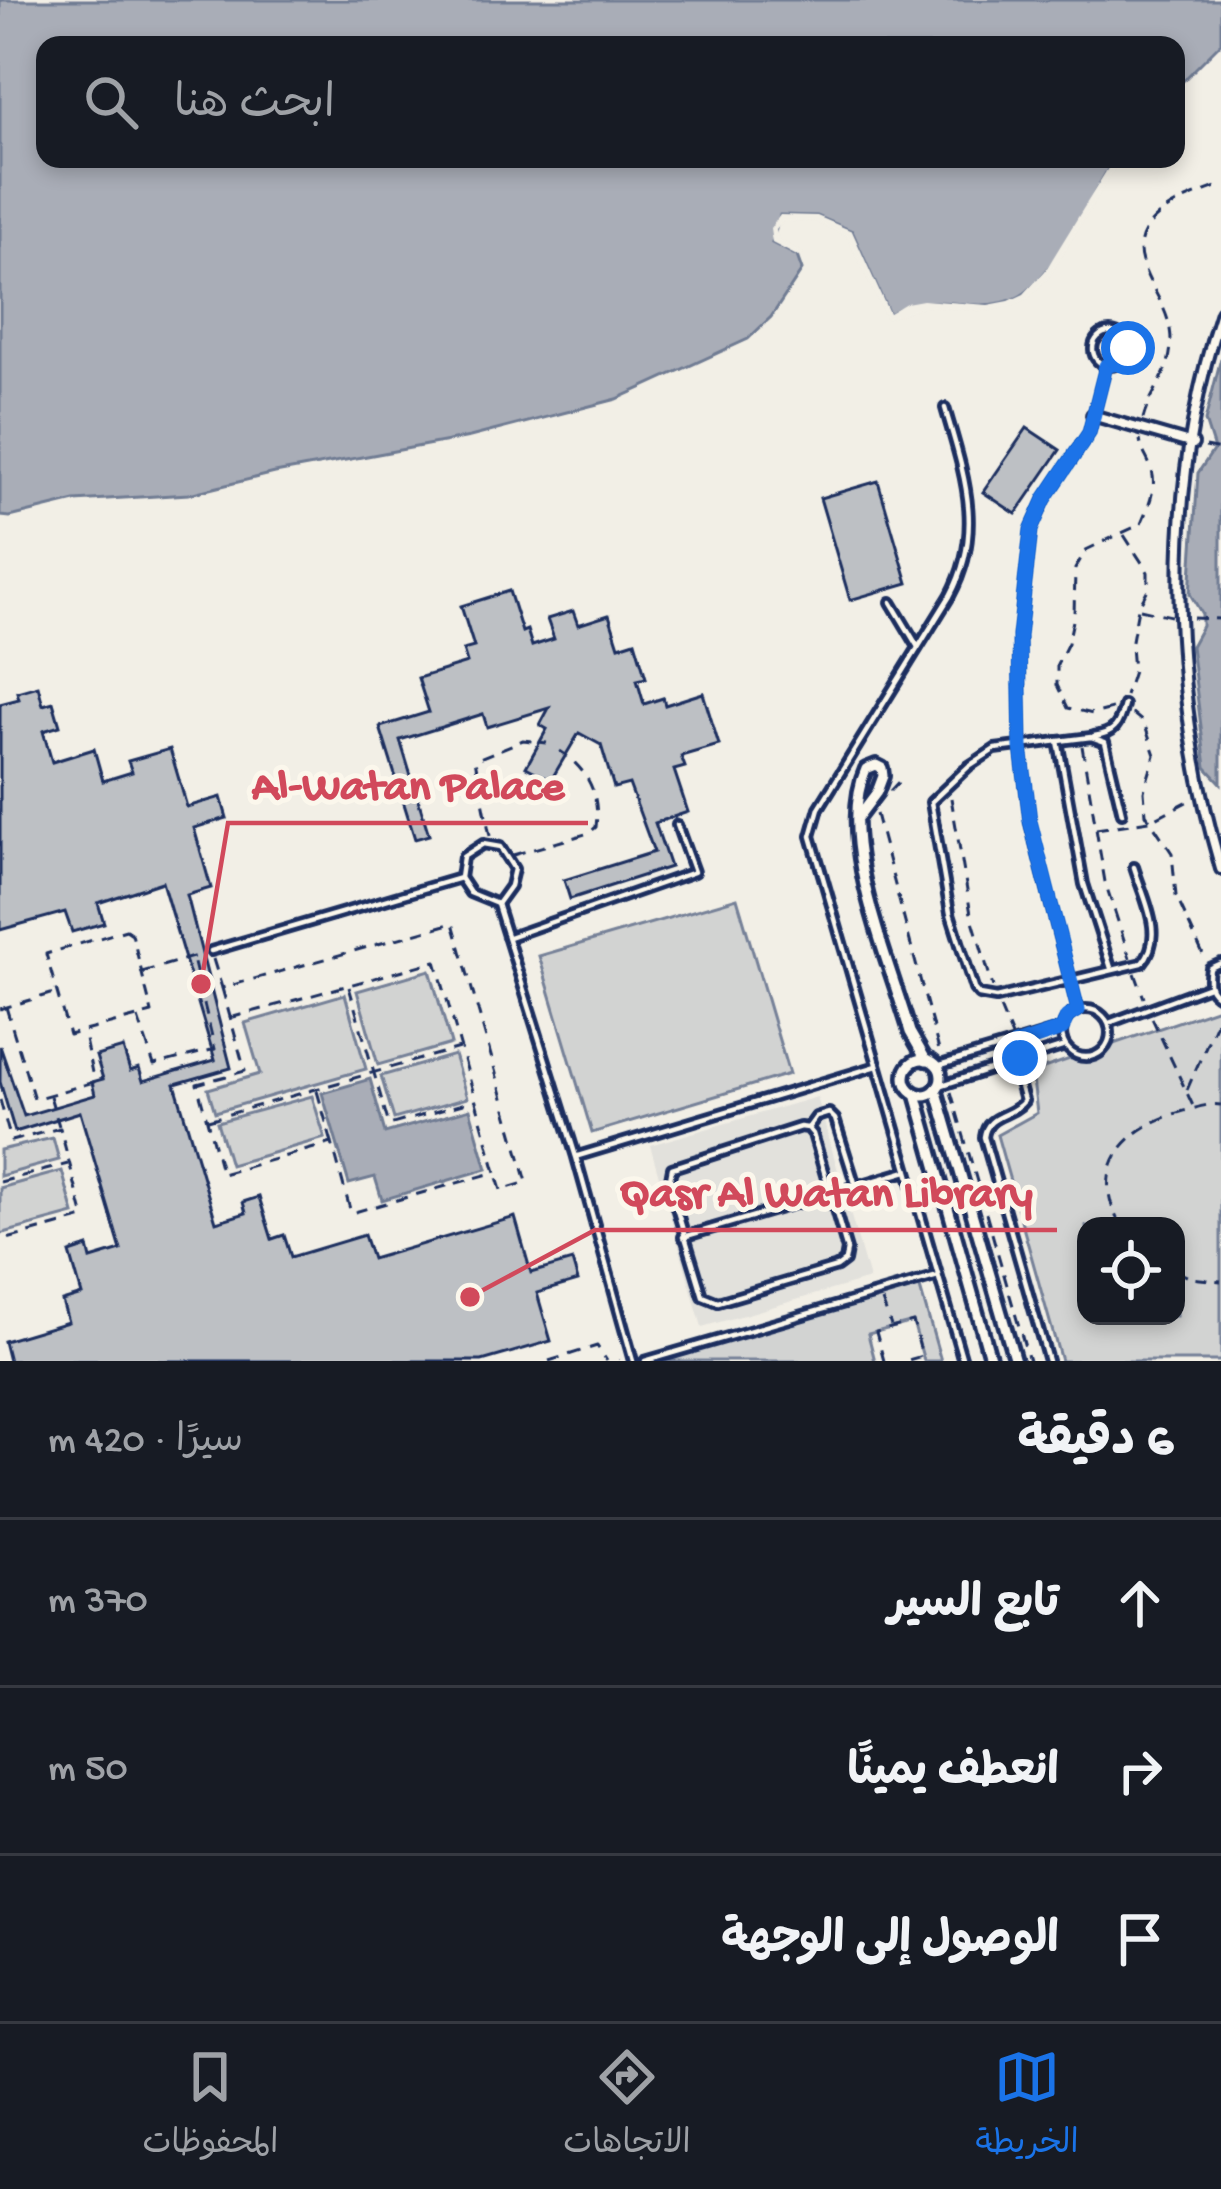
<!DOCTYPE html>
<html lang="ar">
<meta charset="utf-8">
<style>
body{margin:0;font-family:"Gochi Hand","Playpen Sans Arabic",sans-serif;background:#242831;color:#f1f3f6;direction:rtl}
.controls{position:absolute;right:36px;bottom:36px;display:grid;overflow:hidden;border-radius:24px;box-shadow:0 6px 18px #0003}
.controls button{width:108px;height:108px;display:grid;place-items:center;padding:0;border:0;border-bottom:3px solid #363941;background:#171b24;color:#f1f3f6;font:60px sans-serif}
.stop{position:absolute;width:36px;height:36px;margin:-27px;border:9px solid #1a73e8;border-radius:50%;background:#fff}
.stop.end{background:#1a73e8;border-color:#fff;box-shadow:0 3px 12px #0008}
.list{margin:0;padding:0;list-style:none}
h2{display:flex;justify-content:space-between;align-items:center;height:156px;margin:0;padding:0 48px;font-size:51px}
h2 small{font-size:39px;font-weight:400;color:#9ea1a6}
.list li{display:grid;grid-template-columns:78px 1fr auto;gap:36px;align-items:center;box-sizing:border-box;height:168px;padding:0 48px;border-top:3px solid #363941}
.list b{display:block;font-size:45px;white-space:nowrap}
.list em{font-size:39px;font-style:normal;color:#9ea1a6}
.icon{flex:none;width:66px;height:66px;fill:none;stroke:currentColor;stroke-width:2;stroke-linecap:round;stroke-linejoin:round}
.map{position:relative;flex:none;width:1221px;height:1361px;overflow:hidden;direction:ltr}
.search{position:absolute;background:#171b24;box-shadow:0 6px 18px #0003;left:36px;right:36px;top:36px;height:132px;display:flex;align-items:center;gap:30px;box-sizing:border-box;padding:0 42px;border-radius:24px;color:#9ea1a6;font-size:45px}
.sheet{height:660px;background:#171b24}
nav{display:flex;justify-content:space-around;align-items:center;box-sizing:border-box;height:168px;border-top:3px solid #363941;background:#171b24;font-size:33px;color:#9ea1a6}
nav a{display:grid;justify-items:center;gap:6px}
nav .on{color:#1a73e8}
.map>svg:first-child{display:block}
.built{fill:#e2e1dc}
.green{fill:#d2d3d2;stroke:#768198;stroke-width:3;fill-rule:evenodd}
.water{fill:#a9adb7;stroke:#707b93;stroke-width:3}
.pier{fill:#f2efe6}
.building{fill:#bdc0c4;stroke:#1b2f5e;stroke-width:3}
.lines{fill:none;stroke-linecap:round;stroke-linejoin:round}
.service-casing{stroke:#1b2f5e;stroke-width:14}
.pedestrian-casing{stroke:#1b2f5e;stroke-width:16}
.minor-casing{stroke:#1b2f5e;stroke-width:18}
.path{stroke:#1b2f5e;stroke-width:3;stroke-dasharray:12 9;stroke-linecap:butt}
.service{stroke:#fbf7ec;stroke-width:4.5}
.pedestrian{stroke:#fbf7ec;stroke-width:8}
.minor{stroke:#fbf7ec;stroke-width:9}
.route{stroke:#1a73e8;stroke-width:15}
.leader{fill:none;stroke:#d1495b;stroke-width:4.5}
.callout-dot{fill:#d1495b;stroke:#fbf7ec;stroke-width:4.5}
.callout-label{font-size:45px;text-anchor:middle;font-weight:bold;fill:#d1495b;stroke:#fbf7ec;stroke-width:10;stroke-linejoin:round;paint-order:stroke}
</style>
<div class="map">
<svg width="1221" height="1361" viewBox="0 0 1221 1361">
<rect width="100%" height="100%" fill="#f2efe6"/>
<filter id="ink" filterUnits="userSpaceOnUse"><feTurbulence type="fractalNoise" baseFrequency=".00833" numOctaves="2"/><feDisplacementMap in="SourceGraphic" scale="24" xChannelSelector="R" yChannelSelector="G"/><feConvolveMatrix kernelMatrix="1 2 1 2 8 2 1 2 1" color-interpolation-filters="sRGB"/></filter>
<g filter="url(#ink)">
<polygon class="built" points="817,1097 869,1279 702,1327 650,1145"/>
<g class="green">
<polygon points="737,898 789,1074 592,1133 539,956"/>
<polygon points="430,970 451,1044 378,1065 357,991"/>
<polygon points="345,994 366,1069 215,1112 208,1089 260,1074 245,1023"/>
<path d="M 1221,1007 L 1221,1361 L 1061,1361 L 997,1135 L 1037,1113 L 1032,1072 ZM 1086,1226 L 1176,1226 L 1176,1316 L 1086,1316 Z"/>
<polygon points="454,1055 467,1098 394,1119 381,1076"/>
<polygon points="312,1096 325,1138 230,1165 217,1122"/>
<polygon points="53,1138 59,1160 0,1176 0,1150"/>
<polygon points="62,1171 74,1214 0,1234 0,1188"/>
<polygon points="918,1281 941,1361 924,1361 913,1322 868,1334 875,1361 662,1361 660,1357"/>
</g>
<g class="water">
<path d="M 0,0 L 1221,0 L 1221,43 L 1176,88 L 1176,45 L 45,45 L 45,159 L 1114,159 C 1092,194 1056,270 1025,293 C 1013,302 994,305 980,305 C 947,304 919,295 889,314 L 852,231 L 817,216 L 780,215 L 772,243 L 797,256 L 802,270 L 771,317 L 748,339 L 617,399 L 470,437 L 275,473 L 189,494 L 75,501 L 10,517 L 0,516 Z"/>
<polygon points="1221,358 1221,783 1206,767 1191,646 1202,626 1202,614 1190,594 1198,473 1214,449 1205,421"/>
<polygon points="370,1079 385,1133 470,1109 487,1169 382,1200 375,1177 349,1184 322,1093"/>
</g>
<polygon class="pier" points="1120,159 1050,275 1028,299 1010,306 988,311 923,306 887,319 847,236 816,222 783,221 776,230 778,239 803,254 797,256 772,243 770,229 780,215 817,216 852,231 889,313 906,303 923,300 988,305 1009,301 1024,294 1045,271 1113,160"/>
<g class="building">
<polygon points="1027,428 1060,450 1016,514 983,492"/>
<polygon points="878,481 908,583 850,600 820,498"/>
<polygon points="509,591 522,632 527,630 532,646 554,639 547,619 573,611 578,625 609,615 619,646 635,641 646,678 637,680 644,704 663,698 665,705 703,693 719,745 681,756 685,767 674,770 688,812 655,823 670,867 570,899 564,880 654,852 629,784 614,788 601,745 579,733 551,780 526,767 547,729 540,725 549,708 487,727 483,714 400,740 429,835 415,839 380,727 429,712 418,678 467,663 463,650 474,647 461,606"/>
<polygon points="38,686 43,705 53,702 60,726 43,731 52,762 94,749 103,781 132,772 128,761 170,749 187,807 221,797 227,818 194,828 211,888 187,895 231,1068 175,1084 216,1222 246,1213 243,1202 259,1197 272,1239 284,1235 291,1257 364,1235 372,1259 515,1217 531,1273 572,1261 578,1281 537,1293 551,1341 482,1361 9,1361 4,1341 68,1322 62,1301 82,1295 70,1253 88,1247 91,1259 121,1250 80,1112 15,1132 0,1082 0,1046 24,1116 95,1095 92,1082 103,1079 96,1056 123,1048 130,1071 139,1068 143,1081 215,1060 162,882 98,903 104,923 72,932 65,912 0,930 0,704 19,699 17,692"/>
</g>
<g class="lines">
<defs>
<g id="service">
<circle cx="1110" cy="349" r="17"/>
<path d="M 945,408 C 964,474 985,531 950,596 L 819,808 L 811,836 L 963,1361"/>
<polyline points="891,602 918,647"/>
<path d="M 1094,736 C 1115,733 1119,725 1124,705"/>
<polyline points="1058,741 1084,884 1111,968"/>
<path d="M 1122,813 L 1105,742 L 1091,737 L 995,749 L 969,766 L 931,802 L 950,913 L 974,989 L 979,995 L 996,998 L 1142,963 C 1166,936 1143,897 1134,867"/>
<polygon points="483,844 500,847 514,869 510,886 497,904 470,893 460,878 463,857"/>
<polyline points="497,904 576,1157 633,1361"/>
<polyline points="509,937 694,872 677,825"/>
<polyline points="211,951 460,878"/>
<path d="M 1221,963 L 1210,968 C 1208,981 1207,991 1221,997"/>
<circle cx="1086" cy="1033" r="24"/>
<polyline points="1078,1010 1030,822 1021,747 1019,636 1031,530 1045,499 1089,433 1106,366"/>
<polyline points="1109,1023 1209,986"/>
<path d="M 1013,1061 L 1024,1101 C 1011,1118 987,1113 984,1137 L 1048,1361"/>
<polyline points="937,1066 1062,1029"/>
<polyline points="939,1086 1065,1046"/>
<polyline points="808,1128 813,1134 847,1250 845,1261 837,1267 718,1302 703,1296 669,1184 672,1168 800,1127 808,1128 816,1117 829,1113 835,1119 856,1186"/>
<polyline points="578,1156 877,1066"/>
<polyline points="683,1237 907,1171"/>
<polyline points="645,1361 938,1276"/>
</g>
<g id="pedestrian">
<path d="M 1221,312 C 1162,491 1169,690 1221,869"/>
<polyline points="1092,415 1193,444"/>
</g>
<g id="minor">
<path d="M 859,816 L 877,792 L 883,776 L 882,768 L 876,765 L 866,769 C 835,838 889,960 910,1032 L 926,1060"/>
<circle cx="923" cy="1077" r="18"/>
<polyline points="936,1089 1015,1361"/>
<polyline points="916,1094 991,1361"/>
</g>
</defs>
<use href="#service" class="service-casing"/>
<use href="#pedestrian" class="pedestrian-casing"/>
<use href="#minor" class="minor-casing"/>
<g class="path">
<path d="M 1143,419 C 1151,389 1171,376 1171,341 C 1171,309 1150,290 1142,262 C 1128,217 1190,197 1221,185"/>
<polyline points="1205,447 1221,450"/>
<polyline points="1124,535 1148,572 1148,589 1138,608 1131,646 1133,671 1125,696"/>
<polyline points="1140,609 1171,616"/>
<polyline points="1193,618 1221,619"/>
<path d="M 1112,709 L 1093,714 L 1068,708 L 1057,685 L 1057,665 L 1068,643 L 1074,616 L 1075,569 L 1086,550 L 1141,524 C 1148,507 1157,489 1152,471 C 1148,458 1142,453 1140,440"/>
<polyline points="1132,713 1144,723 1155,755 1144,791 1146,814 1172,853 1176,896 1206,961"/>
<polyline points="1082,746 1105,882 1130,958"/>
<polyline points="890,791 901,779"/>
<polyline points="951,798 971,914 993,987"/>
<polyline points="876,814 940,1054"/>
<polyline points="1096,829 1150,821 1194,798"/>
<polyline points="490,836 475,760 523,740 547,743"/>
<path d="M 513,855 L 589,833 L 596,827 C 600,793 587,769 560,751"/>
<polygon points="126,930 132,934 152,1013 69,1035 46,954"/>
<polyline points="213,959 222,988 453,923 527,1182 501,1190 496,1174"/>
<polyline points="142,972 203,954"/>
<polyline points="1135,973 1144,998"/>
<polyline points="349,987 389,1125 473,1101"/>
<polyline points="222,988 245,1071 197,1084 222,1174 332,1143 351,1213 496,1172 436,961 230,1018"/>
<polyline points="6,1007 34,1099 94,1082 84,1035"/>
<polyline points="1000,1008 1012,1037"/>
<polyline points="0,1009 54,993"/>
<polyline points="138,1018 154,1065 215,1049 193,959"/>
<polyline points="1152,1018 1194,1108"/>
<polyline points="1187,1090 1221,1011"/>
<polyline points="317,1091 332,1143"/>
<polyline points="951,1092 1029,1361"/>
<polyline points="50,1096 59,1126"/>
<polyline points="0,1100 11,1141 60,1128 84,1218 0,1241"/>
<polyline points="208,1120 459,1048"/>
<polyline points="0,1182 68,1164"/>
<path d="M 1121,1226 C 1087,1167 1127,1126 1184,1111 C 1197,1108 1208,1103 1221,1105"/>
<polyline points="1176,1271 1191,1278 1221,1281"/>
<polyline points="882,1301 891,1326"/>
<polyline points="549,1361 597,1346 607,1361"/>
<polyline points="619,1361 620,1361"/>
<polyline points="884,1361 876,1332 913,1322 922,1356 905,1361"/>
</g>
<use href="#service" class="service"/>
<use href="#pedestrian" class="pedestrian"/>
<use href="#minor" class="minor"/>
</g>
</g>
<g class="lines" filter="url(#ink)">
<polyline class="route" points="1020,1058 1015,1045 1062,1029 1067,1017 1078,1010 1030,821 1021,747 1019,636 1031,530 1045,499 1089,433 1106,366 1121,362 1128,348"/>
</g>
<path class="leader" d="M201 984L228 823H588M470 1297L595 1230H1057"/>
<g class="callout-dot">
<circle cx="201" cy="984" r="12"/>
<circle cx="470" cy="1297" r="12"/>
</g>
<g class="callout-label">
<text x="408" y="798">Al-Watan Palace</text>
<text x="826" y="1205">Qasr Al Watan Library</text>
</g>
</svg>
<div class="controls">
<button><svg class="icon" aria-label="locate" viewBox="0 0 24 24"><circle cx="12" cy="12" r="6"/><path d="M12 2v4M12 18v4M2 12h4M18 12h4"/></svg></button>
</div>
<div class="stop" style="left:1128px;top:348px"></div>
<div class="stop end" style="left:1020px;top:1058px"></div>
<div class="search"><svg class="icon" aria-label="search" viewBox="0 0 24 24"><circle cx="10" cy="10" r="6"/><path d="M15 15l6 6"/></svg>ابحث هنا</div>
</div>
<section class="sheet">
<h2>6 دقيقة<small>سيرًا · 420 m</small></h2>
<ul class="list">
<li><svg class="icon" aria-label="ahead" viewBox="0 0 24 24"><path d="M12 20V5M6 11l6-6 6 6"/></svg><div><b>تابع السير</b></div><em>370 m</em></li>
<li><svg class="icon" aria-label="right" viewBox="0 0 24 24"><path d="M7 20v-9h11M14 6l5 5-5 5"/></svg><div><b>انعطف يمينًا</b></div><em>50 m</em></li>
<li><svg class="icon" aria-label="arrive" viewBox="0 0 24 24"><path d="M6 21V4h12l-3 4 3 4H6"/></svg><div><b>الوصول إلى الوجهة</b></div></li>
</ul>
</section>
<nav>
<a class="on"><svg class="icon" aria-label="map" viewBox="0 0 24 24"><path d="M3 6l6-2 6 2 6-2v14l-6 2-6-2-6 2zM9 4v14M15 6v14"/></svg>الخريطة</a>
<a><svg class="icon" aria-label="directions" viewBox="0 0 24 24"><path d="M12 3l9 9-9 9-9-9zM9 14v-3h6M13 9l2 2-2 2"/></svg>الاتجاهات</a>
<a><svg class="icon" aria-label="saved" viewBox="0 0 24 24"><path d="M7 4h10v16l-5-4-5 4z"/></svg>المحفوظات</a>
</nav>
